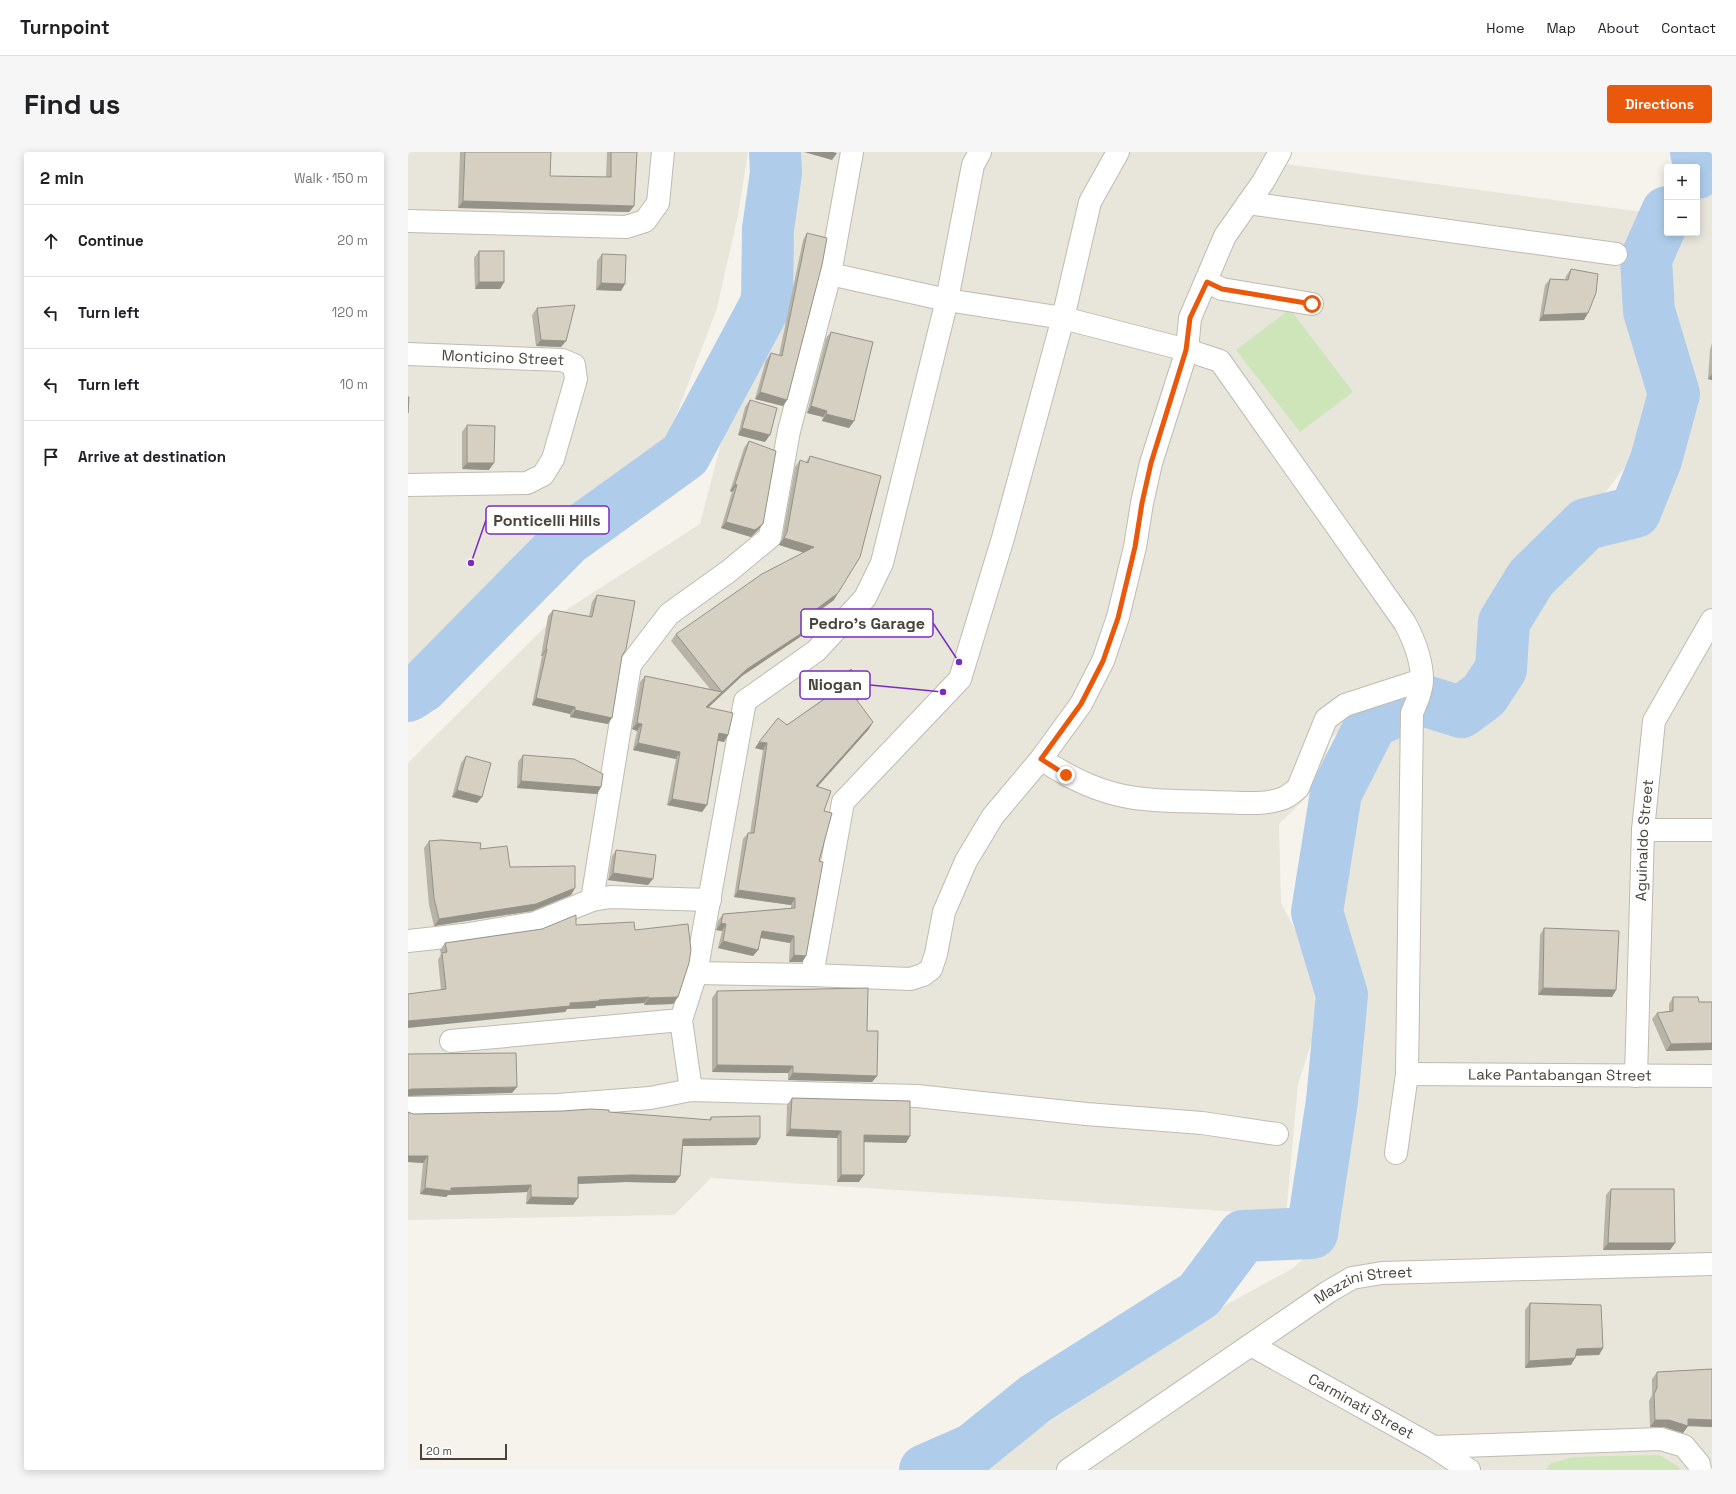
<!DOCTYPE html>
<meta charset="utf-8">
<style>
body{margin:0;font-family:"Space Grotesk",sans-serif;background:#f6f6f6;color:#202124}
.controls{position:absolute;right:12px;top:12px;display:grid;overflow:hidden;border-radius:4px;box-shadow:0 2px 10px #0003}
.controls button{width:36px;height:36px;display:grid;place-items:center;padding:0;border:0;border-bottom:1px solid #e0e0e0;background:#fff;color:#202124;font:20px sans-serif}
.scale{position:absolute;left:12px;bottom:10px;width:87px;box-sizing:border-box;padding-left:4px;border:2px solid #49443a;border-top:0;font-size:11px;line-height:14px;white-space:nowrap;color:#49443a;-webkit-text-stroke:3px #fff;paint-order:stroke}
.stop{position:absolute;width:12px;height:12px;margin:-9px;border:3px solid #ea580c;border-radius:50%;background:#fff}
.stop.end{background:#ea580c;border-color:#fff;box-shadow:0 1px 4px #0008}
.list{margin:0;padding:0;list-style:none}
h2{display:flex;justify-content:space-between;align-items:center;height:52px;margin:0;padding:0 16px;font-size:17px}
h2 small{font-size:13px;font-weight:400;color:#757577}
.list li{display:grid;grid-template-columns:26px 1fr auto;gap:12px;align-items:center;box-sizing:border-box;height:72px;padding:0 16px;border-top:1px solid #e0e0e0}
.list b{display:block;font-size:15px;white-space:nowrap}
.list em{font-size:13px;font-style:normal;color:#757577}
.icon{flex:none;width:22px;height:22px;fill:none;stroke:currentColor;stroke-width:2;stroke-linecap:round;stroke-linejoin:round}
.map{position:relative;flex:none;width:1304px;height:1318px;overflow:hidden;border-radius:4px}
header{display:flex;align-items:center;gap:24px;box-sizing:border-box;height:56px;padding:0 20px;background:#fff;border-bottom:1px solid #e0e0e0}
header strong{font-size:19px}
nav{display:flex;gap:22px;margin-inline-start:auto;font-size:14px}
.intro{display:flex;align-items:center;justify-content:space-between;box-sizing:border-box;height:96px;padding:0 24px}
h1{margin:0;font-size:28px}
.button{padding:10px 18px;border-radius:4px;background:#ea580c;color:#fff;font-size:14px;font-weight:700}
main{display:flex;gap:24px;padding:0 24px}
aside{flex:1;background:#fff;border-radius:4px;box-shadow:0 2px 10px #0003}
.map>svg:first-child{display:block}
.residential{fill:#e8e5db}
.green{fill:#cde5b9}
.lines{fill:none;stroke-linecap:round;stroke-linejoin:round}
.river{stroke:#afcdeb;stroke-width:52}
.minor-casing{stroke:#c0bbaf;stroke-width:24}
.minor{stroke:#fff;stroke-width:22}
.wall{fill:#b7b3a7}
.shaded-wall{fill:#959288}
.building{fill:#d5d0c2;stroke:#959288}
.route{stroke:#ea580c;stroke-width:5}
.labels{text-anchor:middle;stroke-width:3.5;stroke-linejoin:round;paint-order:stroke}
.street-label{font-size:15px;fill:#49443a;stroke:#fff}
.leader{fill:none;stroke:#7b2cbf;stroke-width:1.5}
.callout-dot{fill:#7b2cbf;stroke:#fff;stroke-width:1.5}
.callout{fill:#fff;stroke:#7b2cbf;stroke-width:1.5}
.callout-label{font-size:16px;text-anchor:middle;font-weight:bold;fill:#49443a}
</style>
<header>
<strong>Turnpoint</strong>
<nav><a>Home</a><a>Map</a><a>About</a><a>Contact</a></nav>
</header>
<div class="intro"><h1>Find us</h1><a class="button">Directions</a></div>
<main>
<aside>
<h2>2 min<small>Walk · 150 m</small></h2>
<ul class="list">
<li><svg class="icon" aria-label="ahead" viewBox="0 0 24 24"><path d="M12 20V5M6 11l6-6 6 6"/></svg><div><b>Continue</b></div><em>20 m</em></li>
<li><svg class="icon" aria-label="left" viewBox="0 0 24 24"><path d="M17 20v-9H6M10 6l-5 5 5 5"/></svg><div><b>Turn left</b></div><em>120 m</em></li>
<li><svg class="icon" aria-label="left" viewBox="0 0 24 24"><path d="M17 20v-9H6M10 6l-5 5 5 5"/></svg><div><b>Turn left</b></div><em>10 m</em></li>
<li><svg class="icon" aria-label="arrive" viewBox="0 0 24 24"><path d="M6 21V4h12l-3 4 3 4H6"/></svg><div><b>Arrive at destination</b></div></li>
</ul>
</aside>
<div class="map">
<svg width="1304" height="1318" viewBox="0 0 1304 1318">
<rect width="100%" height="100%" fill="#f5f3ec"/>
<g class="residential">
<polygon points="0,0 340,0 330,63 309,156 253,303 0,519"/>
<polygon points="379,0 883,0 878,12 1242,61 1224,183 1243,233 1248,276 1180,362 1081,445 1087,517 1052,547 1024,534 970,549 923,586 909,635 871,672 873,751 904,811 913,861 890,932 878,1063 303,1026 266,1063 0,1068 0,611 147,465 292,372 319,268 374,160"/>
<polygon points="1288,0 1304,0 1304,1318 577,1318 638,1272 821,1151 884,1117 920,1085 836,1084 904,1081 924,949 934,843 909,760 928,641 964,570 1014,548 1053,560 1076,543 1093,517 1096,470 1123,426 1178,372 1227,360 1248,308 1266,242 1241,159 1238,107 1259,60 1259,81 1289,81 1289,21 1292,16"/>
</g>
<g class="green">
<polygon points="882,157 945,240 892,280 828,198"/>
<polygon points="1251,1303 1270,1314 1272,1318 1138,1318 1143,1311 1166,1305"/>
</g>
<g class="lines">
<g class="river">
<polyline points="1288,0 1292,16 1289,21"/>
<polyline points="0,544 14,535 159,388 277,303 359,150 360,77 368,21 367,0"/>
<polyline points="517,1318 565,1297 627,1247 791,1143 835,1084 904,1081 924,949 934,843 909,760 928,641 964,570 1014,548 1053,560 1076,543 1093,517 1096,470 1123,426 1178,372 1227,360 1248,308 1266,242 1241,159 1238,107 1259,60"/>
</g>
<defs>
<g id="minor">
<polyline points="840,51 1208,102"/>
<polyline points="0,69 218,75 237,69 250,51 255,0"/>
<path d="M 422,122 L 539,148 L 655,166 L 779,198 L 812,209 L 997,471 C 1006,488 1014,508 1014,528 C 1014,540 1008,551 1004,561 L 999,922 L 988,1001"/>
<polyline points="799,130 814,137 904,152"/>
<path id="s1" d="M 0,202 L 154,208 L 166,213 L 168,227 L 145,307 L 135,323 L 119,331 L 0,333"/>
<path d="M 633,607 C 656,622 679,635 707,642 C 739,650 773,649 806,650 C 826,650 854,654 873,647 C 880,645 885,640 890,636 L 918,567 L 937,553 L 1014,528"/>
<polyline points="1235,678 1304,678"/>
<polyline points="184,748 203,745 302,748"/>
<polyline points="0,789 55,783 127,771 184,748 222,513 261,462 321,419 362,385 381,279 422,122 444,0"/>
<polyline points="288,821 404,823 502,827 515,823 523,817 528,802 536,760 558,709 585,664 633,607 673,552 695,509 710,465 727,395 734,351 743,311 779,198 782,166 817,84 855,30 872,0"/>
<polyline points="404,823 435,650 552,527 595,386 655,166 682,50 710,0"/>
<polyline points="43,889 273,868"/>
<path id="s2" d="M 999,922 L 1304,924"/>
<path id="s3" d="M 1228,924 L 1235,678 L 1246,569 L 1304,468"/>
<polyline points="283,938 273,868 288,821 337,549 408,499 457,446 474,411 539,148 565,13 572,0"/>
<polyline points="0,956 150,953 242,946 283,938 509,944 678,962 794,971 869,982"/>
<path id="s4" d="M 843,1193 L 1026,1295 L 1061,1318"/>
<polyline points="1026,1295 1253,1287 1276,1294 1291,1312 1292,1318"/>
<path id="s5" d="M 660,1318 L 920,1140 L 944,1126 L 974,1121 L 1304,1112"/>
</g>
</defs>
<use href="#minor" class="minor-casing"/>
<use href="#minor" class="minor"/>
</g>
<g class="wall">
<polygon points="52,0 143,0 142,24 198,25 199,0 229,0 226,54 221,60 50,56"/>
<polygon points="399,81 379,248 375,254 347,247 358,208 363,201 371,203 395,88"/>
<polygon points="71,99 96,130 92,137 67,137 66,106"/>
<polygon points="194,102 213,139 188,138 189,109"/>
<polygon points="1163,117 1176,168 1131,169 1137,133 1142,127 1157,128 1158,124"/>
<polygon points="129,156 158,189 153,195 128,194 124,163"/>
<polygon points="423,180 446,269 441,276 414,269 415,265 399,261 418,186"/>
<polygon points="1304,191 1304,228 1300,227 1302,198"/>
<polygon points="342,248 357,290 330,283 337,255"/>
<polygon points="59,273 81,318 54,317 54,280"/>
<polygon points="341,289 355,372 350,378 343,385 313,376 324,340 322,339 336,296"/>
<polygon points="402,304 426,448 399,467 403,475 398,481 334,524 300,556 320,583 316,590 310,589 299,653 294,660 259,653 268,607 225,598 229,579 224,577 232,530 237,524 302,537 263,489 268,482 396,401 371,393 374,387 387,315 392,308 398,310"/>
<polygon points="189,443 214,504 200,572 162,565 162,562 124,553 134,504 133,504 140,464 145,458 181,464 184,450"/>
<polygon points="421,536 455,544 449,549 461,577 409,634 416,659 411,709 398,804 394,810 381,810 382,791 352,786 350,798 345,804 310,796 314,779 308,778 310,769 315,762 383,756 383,753 326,745 335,687 340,681 342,681 355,598 347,596 418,545 416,543"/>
<polygon points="115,603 193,635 189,642 109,636 110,610"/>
<polygon points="58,604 74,645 69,651 44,645 53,611"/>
<polygon points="21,689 72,697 102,715 167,736 163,743 124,759 26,774 21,753 16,696"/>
<polygon points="208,698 240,733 200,728 204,704"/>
<polygon points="168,773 227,778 270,845 265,852 236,853 236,851 188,854 187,856 159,857 157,860 33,838 30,808 33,802 32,798 37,791"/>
<polygon points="1136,776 1208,838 1204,845 1130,843 1132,783"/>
<polygon points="309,839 459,879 469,924 464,930 380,928 380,921 304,920 304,846"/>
<polygon points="1265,845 1291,850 1304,850 1304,898 1258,899 1244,867 1249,861 1261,859 1261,852"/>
<polygon points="384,946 502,984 498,991 456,990 451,1030 429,1030 429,986 378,984 379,953"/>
<polygon points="0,960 5,962 201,960 301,968 303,965 352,986 348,993 275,994 272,1024 267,1031 218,1030 170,1032 165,1053 118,1052 119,1040 40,1043 38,1045 12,1042 15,1011 0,1010"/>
<polygon points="1203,1037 1267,1091 1262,1098 1195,1098 1198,1043"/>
<polygon points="1122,1151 1195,1196 1191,1203 1168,1203 1167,1206 1163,1213 1117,1216 1117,1158"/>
<polygon points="1304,1217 1304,1275 1280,1274 1275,1281 1256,1275 1242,1275 1241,1249 1244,1243 1244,1227 1249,1220"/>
</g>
<g class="shaded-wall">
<polygon points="396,0 425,0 429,1 424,8"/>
<polygon points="55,49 226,54 221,60 50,56"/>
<polygon points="71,130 96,130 92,137 67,137"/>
<polygon points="193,131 217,132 213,139 188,138"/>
<polygon points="1180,161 1176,168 1131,169 1135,163"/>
<polygon points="133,188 158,189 153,195 128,194"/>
<polygon points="1304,222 1304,228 1300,227"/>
<polygon points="352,240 379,248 375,254 347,247"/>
<polygon points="403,254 419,259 415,265 399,261"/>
<polygon points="418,262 446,269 441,276 414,269"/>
<polygon points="334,276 362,283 357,290 330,283"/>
<polygon points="59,311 86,311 81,318 54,317"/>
<polygon points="327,332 329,333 324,340 322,339"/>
<polygon points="318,370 355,372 350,378 343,385 313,376"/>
<polygon points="376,386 406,395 401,402 371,393"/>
<polygon points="430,441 426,448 393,472 398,465"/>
<polygon points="403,475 398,481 334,524 293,562 298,555 339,517"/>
<polygon points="138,497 139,497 134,504 133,504"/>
<polygon points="460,537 455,544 443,554 448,547"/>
<polygon points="128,546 167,555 162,562 124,553"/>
<polygon points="167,558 204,566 200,572 162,565"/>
<polygon points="465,570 461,577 404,641 408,634"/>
<polygon points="229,571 234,572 229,579 224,577"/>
<polygon points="311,581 320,583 316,590 306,588"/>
<polygon points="351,590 359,591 355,598 347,596"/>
<polygon points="230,591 272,600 268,607 225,598"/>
<polygon points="113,629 193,635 189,642 109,636"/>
<polygon points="49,638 74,645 69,651 44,645"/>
<polygon points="264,647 299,653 294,660 259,653"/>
<polygon points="205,721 245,727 240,733 200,728"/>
<polygon points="167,736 163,743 124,759 26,774 31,767"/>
<polygon points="330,738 387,746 383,753 326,745"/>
<polygon points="313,771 318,772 314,779 308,778"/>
<polygon points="354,779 386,784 382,791 349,785"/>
<polygon points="315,789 350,798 345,804 310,796"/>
<polygon points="386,803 398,804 394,810 381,810"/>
<polygon points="1135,836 1208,838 1204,845 1130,843"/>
<polygon points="241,845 236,851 188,854 187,856 159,857 157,860 0,876 0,869 162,851 191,848"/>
<polygon points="270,845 265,852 236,853 241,846"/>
<polygon points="1304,891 1304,898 1258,899 1263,892"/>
<polygon points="309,913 385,914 380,921 304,920"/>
<polygon points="385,921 469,924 464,930 380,928"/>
<polygon points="109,935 104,941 0,944 0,938 4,937"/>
<polygon points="382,977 433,979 429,986 378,984"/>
<polygon points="456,983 502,984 498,991 451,990"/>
<polygon points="352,986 348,993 271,994 275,987"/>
<polygon points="0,1004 20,1004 15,1011 0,1010"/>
<polygon points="223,1023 272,1024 267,1031 218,1030 166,1032 170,1025"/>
<polygon points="433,1023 456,1023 451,1030 429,1030"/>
<polygon points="123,1033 119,1040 40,1043 38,1045 12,1042 17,1036 43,1036"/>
<polygon points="123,1045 170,1046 165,1053 118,1052"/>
<polygon points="1200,1091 1267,1091 1262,1098 1195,1098"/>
<polygon points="1195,1196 1191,1203 1164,1204 1169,1197"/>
<polygon points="1167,1206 1163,1213 1117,1216 1121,1209"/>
<polygon points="1280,1267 1304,1268 1304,1275 1279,1274 1280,1274 1275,1281 1256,1275 1242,1275 1247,1268"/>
</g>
<g class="building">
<polygon points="57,0 143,0 142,24 203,25 203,0 229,0 226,54 55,49"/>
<polygon points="399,81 419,86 414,113 379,248 352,240 363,201 374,204"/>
<rect x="71" y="99" width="25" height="31"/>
<polygon points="194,102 218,103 217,132 193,131"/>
<polygon points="1163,117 1190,122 1188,141 1180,161 1135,163 1142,127 1160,128"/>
<polygon points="167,153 158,189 133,188 129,156"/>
<polygon points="423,180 465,190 446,269 418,262 419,259 403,254"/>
<polygon points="0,245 1,245 0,261"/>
<polygon points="342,248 369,256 362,283 334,276"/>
<polygon points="59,273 87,274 86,311 59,311"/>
<polygon points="341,289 368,299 355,372 347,378 318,370 329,333 327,332"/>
<polygon points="402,304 473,324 452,405 430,441 398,465 403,475 339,517 298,555 325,561 320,583 311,581 299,653 264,647 272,600 230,591 234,572 229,571 237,524 314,540 268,482 354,422 406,395 376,386 379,380 392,308 400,311"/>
<polygon points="189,443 227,449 218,497 214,504 204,566 167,558 167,555 128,546 139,497 138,497 145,458 184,465"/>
<polygon points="443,517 460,537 448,547 465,570 408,634 423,639 416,659 424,661 411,709 415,710 398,804 386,803 386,784 354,779 350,798 315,789 318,772 313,771 315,762 387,756 387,746 330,738 340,681 346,681 359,591 351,590 370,566 379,573 425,541 421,536"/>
<polygon points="115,603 166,607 195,622 193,635 113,629"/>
<polygon points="58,604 83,611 74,645 49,638"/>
<polygon points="33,688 73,691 72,697 99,694 102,715 167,714 167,736 128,752 31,767 26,746 21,689"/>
<polygon points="208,698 248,703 245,727 205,721"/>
<polygon points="168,763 168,773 226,770 227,778 280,772 283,798 281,811 270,845 241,846 241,845 191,848 191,849 162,851 162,854 0,869 0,842 38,837 34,801 39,800 37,791 134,777"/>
<polygon points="1136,776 1211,779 1208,838 1135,836"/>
<polygon points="460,836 459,879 470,879 469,924 385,921 385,914 309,913 309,839"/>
<polygon points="1265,845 1290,845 1291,850 1304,850 1304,891 1263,892 1249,861 1265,859"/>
<polygon points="108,901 109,935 4,937 0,938 0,902"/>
<polygon points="384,946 502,949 502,984 456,983 456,1023 433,1023 433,979 382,977"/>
<polygon points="182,957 201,958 201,960 303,968 303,965 352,964 352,986 275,987 272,1024 223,1023 170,1025 170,1046 123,1045 123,1033 43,1036 43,1039 17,1036 20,1004 0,1004 0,960 5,962 155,959"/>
<polygon points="1203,1037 1266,1037 1267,1091 1200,1091"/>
<polygon points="1122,1151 1193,1153 1195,1196 1169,1197 1167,1206 1121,1209"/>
<polygon points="1304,1217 1304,1268 1280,1267 1280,1274 1261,1268 1247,1268 1246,1242 1249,1236 1249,1220"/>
</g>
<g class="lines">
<polyline class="route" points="658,623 633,607 673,552 695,509 710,466 727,395 734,351 743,311 778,198 782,166 799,130 814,137 904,152"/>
</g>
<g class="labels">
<g class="street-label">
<text dy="5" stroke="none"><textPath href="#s1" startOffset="95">Monticino Street</textPath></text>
<text dy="5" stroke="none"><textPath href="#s3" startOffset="236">Aguinaldo Street</textPath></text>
<text dy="5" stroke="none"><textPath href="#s2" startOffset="153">Lake Pantabangan Street</textPath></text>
<text dy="5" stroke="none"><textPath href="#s5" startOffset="352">Mazzini Street</textPath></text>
<text dy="5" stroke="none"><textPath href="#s4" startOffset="126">Carminati Street</textPath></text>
</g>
</g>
<path class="leader" d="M63 411L78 368M551 510L525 471M535 540L462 533"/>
<g class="callout-dot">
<circle cx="63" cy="411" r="4"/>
<circle cx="551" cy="510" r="4"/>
<circle cx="535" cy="540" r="4"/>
</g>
<g class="callout">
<rect x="78" y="354" width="123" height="28" rx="4"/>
<rect x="393" y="457" width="132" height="28" rx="4"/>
<rect x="392" y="519" width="70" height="28" rx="4"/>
</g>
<g class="callout-label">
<text x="139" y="374">Ponticelli Hills</text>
<text x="459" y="477">Pedro's Garage</text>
<text x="427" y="538">Niogan</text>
</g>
</svg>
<div class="controls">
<button>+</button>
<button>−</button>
</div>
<div class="scale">20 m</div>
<div class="stop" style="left:904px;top:152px"></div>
<div class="stop end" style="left:658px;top:623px"></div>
</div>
</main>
